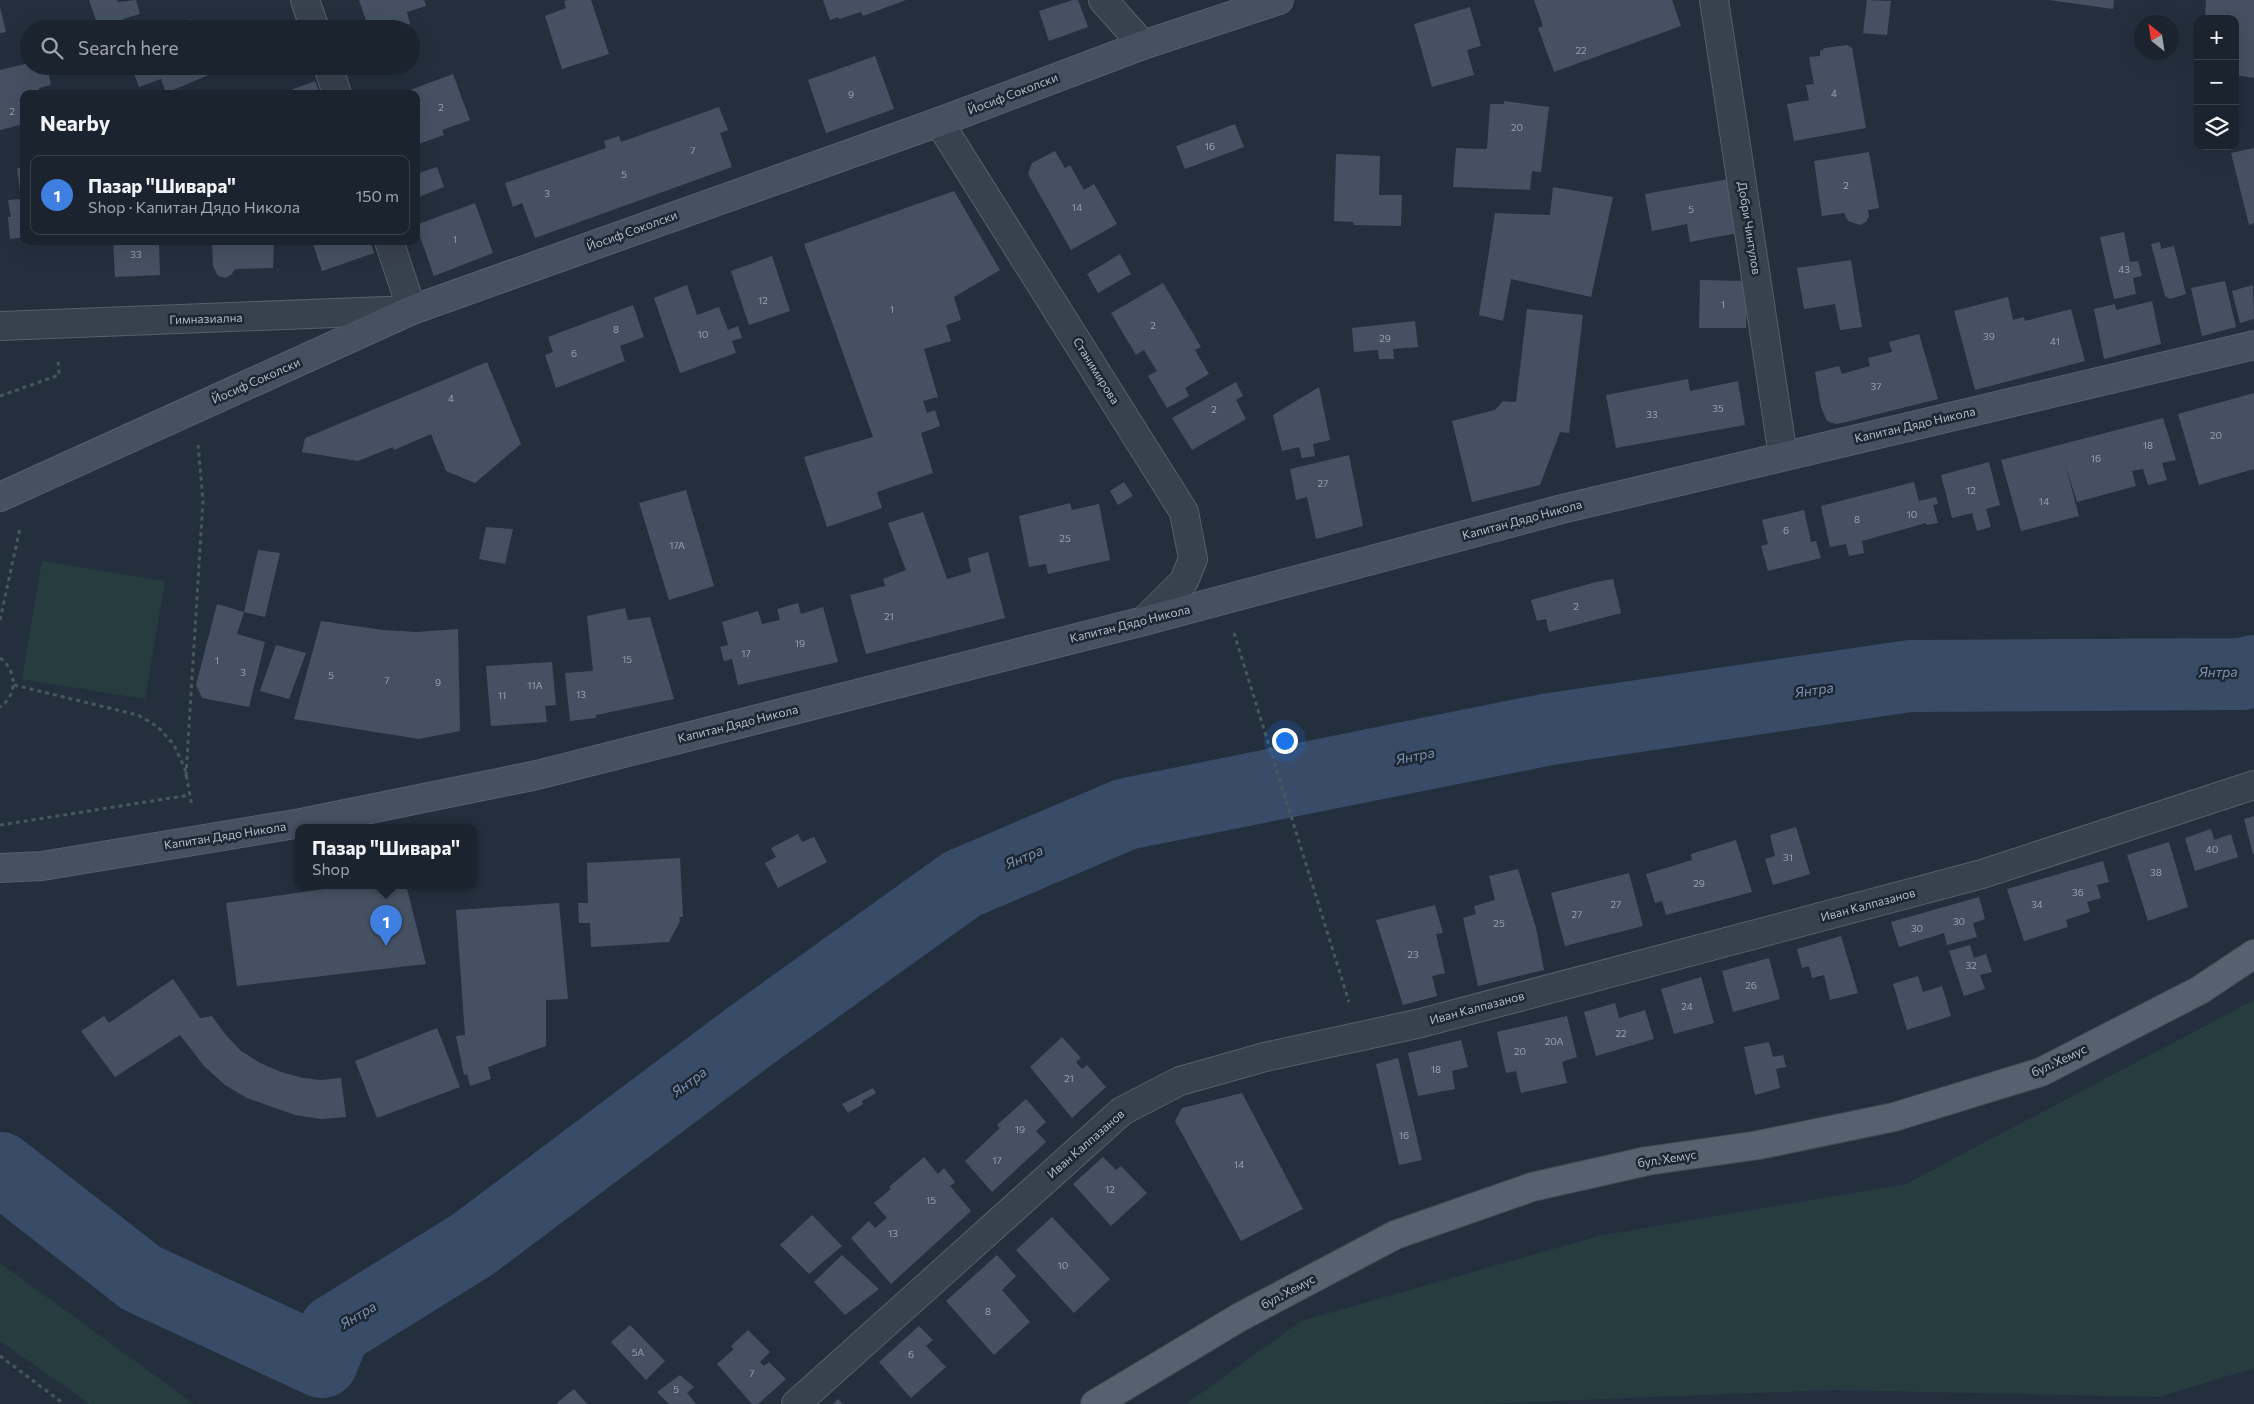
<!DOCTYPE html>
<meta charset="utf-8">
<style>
body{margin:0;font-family:Commissioner,sans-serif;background:#282f3a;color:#f1f3f6}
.controls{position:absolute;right:15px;top:15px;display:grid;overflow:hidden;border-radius:10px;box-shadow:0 5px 20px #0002}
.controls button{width:45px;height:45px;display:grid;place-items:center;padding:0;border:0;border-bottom:1px solid #39404a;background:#1b232e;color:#f1f3f6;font:25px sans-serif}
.compass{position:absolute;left:2134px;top:15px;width:45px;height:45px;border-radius:50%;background:#1b232e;box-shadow:0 5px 20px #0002;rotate:330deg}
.you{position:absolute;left:1284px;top:740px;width:18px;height:18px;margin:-12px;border:4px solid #fff;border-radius:50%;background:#1a73e8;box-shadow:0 0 0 8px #1a73e833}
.badge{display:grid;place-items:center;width:32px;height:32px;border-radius:50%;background:#db2777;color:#fff;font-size:16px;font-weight:700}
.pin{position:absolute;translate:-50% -41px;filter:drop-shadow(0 1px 2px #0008)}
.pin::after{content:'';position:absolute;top:26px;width:18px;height:15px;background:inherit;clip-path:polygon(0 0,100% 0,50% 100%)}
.popup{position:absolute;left:295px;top:824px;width:182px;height:65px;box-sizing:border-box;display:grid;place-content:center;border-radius:10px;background:#1b232e;filter:drop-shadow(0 1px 4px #0005);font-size:16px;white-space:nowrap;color:#a0a4aa}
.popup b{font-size:19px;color:#f1f3f6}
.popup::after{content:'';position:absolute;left:50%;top:100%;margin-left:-10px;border:10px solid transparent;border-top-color:#1b232e}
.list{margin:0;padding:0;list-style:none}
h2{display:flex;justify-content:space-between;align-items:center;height:65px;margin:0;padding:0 20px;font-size:21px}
h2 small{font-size:16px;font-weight:400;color:#a0a4aa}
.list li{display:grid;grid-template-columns:32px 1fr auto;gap:15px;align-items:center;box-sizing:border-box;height:80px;margin:0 10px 10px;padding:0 10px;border:1px solid #39404a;border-radius:10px}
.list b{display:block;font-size:19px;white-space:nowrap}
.list p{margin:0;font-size:16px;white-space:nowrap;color:#a0a4aa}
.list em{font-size:16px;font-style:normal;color:#a0a4aa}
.icon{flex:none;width:28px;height:28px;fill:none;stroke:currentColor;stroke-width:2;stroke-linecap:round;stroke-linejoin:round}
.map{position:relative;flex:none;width:2254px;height:1404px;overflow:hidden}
.search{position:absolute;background:#1b232e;box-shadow:0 5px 20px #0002;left:20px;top:20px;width:400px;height:55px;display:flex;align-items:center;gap:12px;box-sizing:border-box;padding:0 18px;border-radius:28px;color:#a0a4aa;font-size:19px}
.panel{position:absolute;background:#1b232e;box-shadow:0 5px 20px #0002;left:20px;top:90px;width:400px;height:155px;border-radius:10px}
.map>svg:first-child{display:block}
.green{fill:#263c3f}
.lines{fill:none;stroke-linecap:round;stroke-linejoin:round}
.river{stroke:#394c67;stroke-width:72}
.building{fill:#455162}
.street-casing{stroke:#565f6c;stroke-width:30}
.secondary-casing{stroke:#565f6c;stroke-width:30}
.primary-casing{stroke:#414a57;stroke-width:30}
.path{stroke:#44595c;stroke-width:3;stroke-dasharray:4 4;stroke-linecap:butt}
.street{stroke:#38414e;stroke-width:28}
.secondary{stroke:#465061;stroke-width:28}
.primary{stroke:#56606e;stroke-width:28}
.labels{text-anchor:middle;stroke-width:5;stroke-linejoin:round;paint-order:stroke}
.number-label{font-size:10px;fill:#98a1af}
.street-label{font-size:12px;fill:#b4bcc9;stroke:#1d2633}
.water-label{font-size:14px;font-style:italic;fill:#7c92b1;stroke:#1d2633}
</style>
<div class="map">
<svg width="2254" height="1404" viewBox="0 0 2254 1404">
<rect width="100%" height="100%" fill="#242f3e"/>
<g class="green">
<polygon points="42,561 165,581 145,699 22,679"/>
<polygon points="2254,1000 2254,1368 2159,1397 1831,1390 1483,1404 1186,1404 1301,1321 1598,1236 1906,1184"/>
<polygon points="0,1263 194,1404 90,1404 0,1341"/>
</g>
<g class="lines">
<polyline class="river" points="0,1168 141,1278 322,1362 335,1330 472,1245 750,1036 962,884 1126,814 1550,729 1910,676 2242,674 2254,671"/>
</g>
<g class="building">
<polygon points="89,0 117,0 118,2 136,0 140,14 123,19 126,29 99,29"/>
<polygon points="359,0 424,0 426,6 407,12 410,24 395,29 369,29"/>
<polygon points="568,0 591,0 609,54 562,69 545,16 566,8 564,1"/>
<polygon points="823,0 906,0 863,16 861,12 839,19 838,17 830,20"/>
<polygon points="1073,0 1078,0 1088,27 1049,41 1039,11"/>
<polygon points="1534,0 1672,0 1681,26 1554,72 1538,28 1543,26"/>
<polygon points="1867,0 1891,1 1887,35 1863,33"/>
<polygon points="2049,0 2114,0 2113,9"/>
<polygon points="2206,0 2254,0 2254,78 2235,75 2235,19 2205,19"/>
<polygon points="0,7 6,32 0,33"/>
<polygon points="1470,7 1481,46 1467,50 1474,75 1432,87 1414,24"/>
<polygon points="190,19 194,29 164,29"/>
<polygon points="1847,45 1852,48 1866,128 1794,141 1787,104 1809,100 1806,85 1814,84 1809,57 1820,56 1820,51 1825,48"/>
<polygon points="875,56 894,109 826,133 808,80"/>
<polygon points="29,63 29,66 47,66 51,85 39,88 40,94 24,94 24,124 0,130 0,70"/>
<polygon points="131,66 208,66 211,74 166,93 161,79 139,87"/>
<polygon points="453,74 470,120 442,130 444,135 416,145 416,94 399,94"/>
<polygon points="315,81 320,94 280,94"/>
<polygon points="1504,101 1549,107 1541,172 1532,171 1530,190 1453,187 1456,148 1487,149 1490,104 1504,104"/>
<polygon points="719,107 728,130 720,133 732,167 535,238 522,203 513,207 505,183 606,148 604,141 619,136 621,142"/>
<polygon points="1235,124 1244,147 1185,169 1176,146"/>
<polygon points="2254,148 2254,223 2249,225 2231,153"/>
<polygon points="1055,151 1065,168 1070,165 1084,190 1094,184 1117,224 1071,250 1028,174 1032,163"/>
<polygon points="1869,152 1879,208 1868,210 1869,216 1866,222 1860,225 1848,221 1844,213 1822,216 1814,161"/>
<polygon points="1336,154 1380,156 1379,195 1402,195 1401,226 1354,225 1353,222 1334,221"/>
<polygon points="24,167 24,237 10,239 8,217 11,217 8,200 21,199 17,168"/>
<polygon points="437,167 444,187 416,198 416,174"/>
<polygon points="1729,179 1738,233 1690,242 1687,224 1652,231 1645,194"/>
<polygon points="1553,187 1613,197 1591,297 1511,279 1503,321 1479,315 1495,213 1550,215"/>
<polygon points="954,191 1000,270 954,297 961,320 946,325 951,341 924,349 938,397 923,401 927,413 935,410 940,426 921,433 933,473 877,492 882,508 827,527 804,457 873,437 804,244"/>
<polygon points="475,203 493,253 434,276 416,225"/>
<polygon points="2124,232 2130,262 2138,261 2142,276 2133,278 2136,294 2114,299 2100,237"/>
<polygon points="113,241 159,241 160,275 115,277"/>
<polygon points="212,241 274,241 273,268 235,269 231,275 225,278 218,276 213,266"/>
<polygon points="312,241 370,241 374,253 322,271"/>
<polygon points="2160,242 2161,249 2174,246 2186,294 2170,299 2165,296 2151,244"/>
<polygon points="1120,254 1131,274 1098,293 1087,274"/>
<polygon points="772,256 790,311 749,325 731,271"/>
<polygon points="1851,260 1862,327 1840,330 1835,304 1804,309 1797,268"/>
<polygon points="1700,280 1747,281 1746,328 1699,328"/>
<polygon points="2225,281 2236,327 2202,336 2191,288"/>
<polygon points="1163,283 1201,347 1195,350 1209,374 1185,388 1189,396 1167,408 1148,376 1157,371 1144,350 1136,355 1111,313"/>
<polygon points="687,285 697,315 719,307 728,330 738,326 742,338 732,341 736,353 680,373 654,298"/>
<polygon points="2253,285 2254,319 2240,323 2232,291"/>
<polygon points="2008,297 2013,320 2024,317 2025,321 2071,309 2085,361 1975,390 1954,311"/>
<polygon points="2152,301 2161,344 2104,359 2094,309 2115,304 2116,310"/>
<polygon points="633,305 644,337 620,346 625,361 556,388 545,355 553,352 548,337"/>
<polygon points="1527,309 1583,315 1569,433 1560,432 1540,485 1472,502 1452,421 1495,410 1503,401 1516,402"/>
<polygon points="1415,321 1418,347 1393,349 1394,359 1379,359 1378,350 1354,352 1352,328"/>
<polygon points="1919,334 1938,399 1842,423 1836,424 1827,421 1821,407 1815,372 1839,366 1842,374 1870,366 1868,358 1892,352 1889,342"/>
<polygon points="487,362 521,444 475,483 446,471 431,434 394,450 393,447 358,461 302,452 305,438"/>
<polygon points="1688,379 1690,391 1738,381 1745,425 1616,448 1606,395"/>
<polygon points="1236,382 1243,396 1236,400 1246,419 1192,450 1172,418"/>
<polygon points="1319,387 1330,440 1313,444 1315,456 1302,458 1299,447 1282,451 1273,415"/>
<polygon points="2254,393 2254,469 2199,485 2178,414"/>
<polygon points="2163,418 2176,460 2162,463 2167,480 2148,485 2143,469 2132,471 2136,486 2077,502 2065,464 2079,516 2021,531 2001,460"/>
<polygon points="1349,455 1363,526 1316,539 1307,497 1296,500 1290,469"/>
<polygon points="1989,462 2000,505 1986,509 1991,527 1977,531 1972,513 1952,518 1941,475"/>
<polygon points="1124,482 1133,496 1118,505 1110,491"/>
<polygon points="1914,482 1919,501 1936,497 1938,504 1933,505 1938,523 1926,525 1926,523 1862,541 1864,553 1849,556 1846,544 1830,547 1821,506"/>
<polygon points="686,490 714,586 669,600 639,503"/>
<polygon points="1070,503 1072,510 1099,504 1110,560 1048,574 1046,564 1029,567 1019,516"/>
<polygon points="1804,510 1811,542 1816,541 1821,558 1768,571 1761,546 1768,544 1762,520"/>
<polygon points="923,512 947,579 971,572 968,558 988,552 1005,618 866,654 850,595 885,586 883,579 906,570 888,523"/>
<polygon points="486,527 513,529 505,564 479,559"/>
<polygon points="258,550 280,553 265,617 244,612 237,634 265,642 249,707 202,698 196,685 217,604 244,612"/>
<polygon points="1613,579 1621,613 1549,632 1546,619 1537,621 1531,600 1596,582"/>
<polygon points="798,603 801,614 823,607 838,662 738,685 732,659 724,661 720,647 728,645 722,622 758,611 762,624 780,620 777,609"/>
<polygon points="625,608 628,620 650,617 674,699 596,715 596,718 570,721 565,673 593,671 587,616"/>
<polygon points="321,621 382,630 417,632 458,629 460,731 419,739 294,719"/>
<polygon points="276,645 306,653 289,699 260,691"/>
<polygon points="552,662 556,705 545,706 547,722 491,726 486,666"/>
<polygon points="2254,816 2254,854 2253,854 2244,819"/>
<polygon points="1796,827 1810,874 1773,885 1765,859 1775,856 1770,835"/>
<polygon points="2211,829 2214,840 2231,834 2238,857 2195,871 2185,838"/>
<polygon points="798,834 802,842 814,837 827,862 778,888 765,863 776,857 771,848"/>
<polygon points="1736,840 1752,892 1666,915 1662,901 1655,903 1646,874 1692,860 1691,854"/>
<polygon points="2169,842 2188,907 2148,921 2127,855"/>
<polygon points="680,858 683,917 679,917 680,921 669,942 591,947 590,923 579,923 578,903 588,903 587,863"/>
<polygon points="2103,861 2109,882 2097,885 2101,898 2087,902 2090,912 2066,920 2068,927 2024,941 2007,889"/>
<polygon points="1518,869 1536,928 1544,970 1478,986 1463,918 1476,914 1474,906 1495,900 1489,876"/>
<polygon points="1629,873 1643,926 1565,946 1551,893"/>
<polygon points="352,885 406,885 426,964 237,986 226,903"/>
<polygon points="1979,897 1985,919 1973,923 1977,937 1947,945 1944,933 1899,947 1891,922"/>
<polygon points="559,903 568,999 546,1000 546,1046 488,1067 491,1079 470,1086 467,1074 464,1075 456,1036 465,1035 456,910"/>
<polygon points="1435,905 1443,933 1436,934 1445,973 1432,976 1437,996 1403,1005 1376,920"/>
<polygon points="1841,936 1858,993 1830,1000 1824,975 1812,978 1809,966 1802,968 1797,949"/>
<polygon points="1970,945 1974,958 1986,954 1992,972 1980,975 1985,989 1964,996 1949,951"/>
<polygon points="1769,958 1780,999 1733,1012 1722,971"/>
<polygon points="1918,976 1923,992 1942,986 1951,1016 1907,1030 1893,984"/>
<polygon points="1701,977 1714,1023 1674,1034 1661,989"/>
<polygon points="173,979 200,1018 212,1016 225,1034 241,1051 260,1063 281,1072 303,1078 320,1080 341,1078 346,1117 321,1119 295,1115 247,1098 225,1085 204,1066 180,1035 115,1077 81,1031 104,1016 109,1023"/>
<polygon points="1615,1003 1619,1018 1645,1010 1654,1039 1596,1056 1584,1012"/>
<polygon points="1567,1016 1577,1057 1562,1062 1567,1083 1521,1093 1516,1071 1506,1073 1497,1032"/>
<polygon points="437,1028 460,1087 377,1118 355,1061"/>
<polygon points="1062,1037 1081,1058 1076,1062 1082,1069 1087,1065 1106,1087 1072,1118 1030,1067"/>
<polygon points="1461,1040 1468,1067 1452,1071 1455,1089 1418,1096 1408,1053"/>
<polygon points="1769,1042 1773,1057 1783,1055 1786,1067 1776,1069 1780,1088 1755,1095 1744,1047"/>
<polygon points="1398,1058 1422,1160 1399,1165 1376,1064"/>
<polygon points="873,1088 876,1093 862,1101 863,1104 848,1113 842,1104"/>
<polygon points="1242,1093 1303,1209 1241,1241 1175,1121 1182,1108"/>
<polygon points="1026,1099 1046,1122 1036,1131 1046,1142 992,1192 965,1161 1000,1128 997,1125"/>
<polygon points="924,1157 938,1174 944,1168 955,1182 950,1186 971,1211 891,1284 851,1238 869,1221 875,1228 887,1218 874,1203 891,1189 889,1187"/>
<polygon points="1103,1157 1116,1170 1121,1166 1147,1193 1111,1226 1073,1184"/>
<polygon points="812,1215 842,1246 809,1274 780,1245"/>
<polygon points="1052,1217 1110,1279 1074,1313 1016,1250"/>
<polygon points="842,1255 879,1289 845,1315 814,1282"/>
<polygon points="997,1255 1016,1276 1002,1290 1030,1322 994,1355 946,1301"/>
<polygon points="630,1325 665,1361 646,1380 611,1342"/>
<polygon points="919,1326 933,1340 926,1346 946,1367 911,1398 879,1362"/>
<polygon points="748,1330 770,1352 760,1362 764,1366 769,1362 786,1379 758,1404 752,1404 717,1364 734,1349 731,1346"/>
<polygon points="680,1375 694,1387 687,1393 696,1404 669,1404 657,1392"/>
<polygon points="574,1389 587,1404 557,1404 559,1401"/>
<polygon points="838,1399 843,1404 833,1404"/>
</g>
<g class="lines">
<defs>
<g id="street">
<polyline points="305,0 315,29"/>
<polyline points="1103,0 1143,45"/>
<polyline points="1714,0 1783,456"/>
<polyline points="328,66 337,94"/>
<polyline points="939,122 1184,512 1193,559 1184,581 1144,621"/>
<polyline points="0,326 412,310 389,241"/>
<polyline points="796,1404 1122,1111 1180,1081 1265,1057 1421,1023 1982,874 2254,785"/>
</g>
<g id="secondary">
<polyline points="0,497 412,310 939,122 1143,45 1279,0"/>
<polyline points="0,868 42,866 301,823 537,775 1144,621 1562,509 2254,345"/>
</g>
<polyline id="primary" points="1095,1404 1240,1317 1395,1235 1532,1187 1647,1161 1759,1145 1894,1117 2041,1072 2200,990 2254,954"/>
</defs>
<use href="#street" class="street-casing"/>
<use href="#secondary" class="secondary-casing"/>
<use href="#primary" class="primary-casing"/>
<g class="path">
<polyline points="0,396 59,375 58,358"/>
<polyline points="0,620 20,528"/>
<polyline points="1234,633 1349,1002"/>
<path d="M 0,658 C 17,670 18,695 0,707"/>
<polyline points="14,685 138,715 158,727 174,745 185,769 192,806"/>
<polyline points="186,776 203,500 198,445"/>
<polyline points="0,825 190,795"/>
<polyline points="0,1356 64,1404"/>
</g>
<use href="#street" class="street"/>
<use href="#secondary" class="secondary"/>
<use href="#primary" class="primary"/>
</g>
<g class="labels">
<g class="number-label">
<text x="1581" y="54">22</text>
<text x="1834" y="97">4</text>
<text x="851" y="98">9</text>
<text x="441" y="111">2</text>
<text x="12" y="115">2</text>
<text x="1517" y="131">20</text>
<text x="1210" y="150">16</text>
<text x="693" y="154">7</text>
<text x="624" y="178">5</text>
<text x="1846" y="189">2</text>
<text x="547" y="197">3</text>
<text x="1077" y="211">14</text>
<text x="1691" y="213">5</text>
<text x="455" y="243">1</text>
<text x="136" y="258">33</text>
<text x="2124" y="273">43</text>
<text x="763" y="304">12</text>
<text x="1723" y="308">1</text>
<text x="892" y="313">1</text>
<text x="1153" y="329">2</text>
<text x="616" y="333">8</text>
<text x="703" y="338">10</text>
<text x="1989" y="340">39</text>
<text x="1385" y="342">29</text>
<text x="2055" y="345">41</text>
<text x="574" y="357">6</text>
<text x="1876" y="390">37</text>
<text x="451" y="402">4</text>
<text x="1718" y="412">35</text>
<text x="1214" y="413">2</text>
<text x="1652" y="418">33</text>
<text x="2216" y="439">20</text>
<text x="2148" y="449">18</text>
<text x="2096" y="462">16</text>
<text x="1323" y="487">27</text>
<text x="1971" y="494">12</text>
<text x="2044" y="505">14</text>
<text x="1912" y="518">10</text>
<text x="1857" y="523">8</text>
<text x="1786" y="534">6</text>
<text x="1065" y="542">25</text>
<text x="677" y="549">17А</text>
<text x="1576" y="610">2</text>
<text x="889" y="620">21</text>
<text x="800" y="647">19</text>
<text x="746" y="657">17</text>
<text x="627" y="663">15</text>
<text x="217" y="664">1</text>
<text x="243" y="676">3</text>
<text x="331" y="679">5</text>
<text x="387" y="684">7</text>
<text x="438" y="686">9</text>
<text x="535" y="689">11А</text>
<text x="581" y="698">13</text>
<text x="502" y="699">11</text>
<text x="2212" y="853">40</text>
<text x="1788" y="861">31</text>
<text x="2156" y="876">38</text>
<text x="1699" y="887">29</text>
<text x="2078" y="896">36</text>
<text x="1616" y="908">27</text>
<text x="2037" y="908">34</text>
<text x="1577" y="918">27</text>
<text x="1959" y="925">30</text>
<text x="1499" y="927">25</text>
<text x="1917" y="932">30</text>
<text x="1413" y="958">23</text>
<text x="1971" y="969">32</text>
<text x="1751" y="989">26</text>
<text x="1687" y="1010">24</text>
<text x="1621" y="1037">22</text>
<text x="1554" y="1045">20А</text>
<text x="1520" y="1055">20</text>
<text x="1436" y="1073">18</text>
<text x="1069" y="1082">21</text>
<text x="1020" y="1133">19</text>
<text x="1404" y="1139">16</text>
<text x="997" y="1164">17</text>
<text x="1239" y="1168">14</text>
<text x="1110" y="1193">12</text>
<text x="931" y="1204">15</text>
<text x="893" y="1237">13</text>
<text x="1063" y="1269">10</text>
<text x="988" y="1315">8</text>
<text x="638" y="1356">5А</text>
<text x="911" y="1358">6</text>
<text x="752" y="1377">7</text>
<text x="676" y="1393">5</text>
</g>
<g class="street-label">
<text transform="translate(1013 94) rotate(-21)" y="4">Йосиф Соколски</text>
<text transform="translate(1749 228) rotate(81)" y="4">Добри Чинтулов</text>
<text transform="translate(632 231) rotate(-20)" y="4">Йосиф Соколски</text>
<text transform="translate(206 319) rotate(-2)" y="4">Гимназиална</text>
<text transform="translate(1096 371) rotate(58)" y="4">Станимирова</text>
<text transform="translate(256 381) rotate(-24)" y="4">Йосиф Соколски</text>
<text transform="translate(1915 425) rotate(-13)" y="4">Капитан Дядо Никола</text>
<text transform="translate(1522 520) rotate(-15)" y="4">Капитан Дядо Никола</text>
<text transform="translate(1130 624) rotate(-14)" y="4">Капитан Дядо Никола</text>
<text transform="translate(738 724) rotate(-14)" y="4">Капитан Дядо Никола</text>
<text transform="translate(225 836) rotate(-9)" y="4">Капитан Дядо Никола</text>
<text transform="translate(1868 905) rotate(-15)" y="4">Иван Калпазанов</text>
<text transform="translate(1477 1008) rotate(-15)" y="4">Иван Калпазанов</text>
<text transform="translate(2059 1061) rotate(-25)" y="4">бул. Хемус</text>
<text transform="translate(1086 1144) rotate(-41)" y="4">Иван Калпазанов</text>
<text transform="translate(1667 1159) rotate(-9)" y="4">бул. Хемус</text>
<text transform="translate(1288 1292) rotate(-28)" y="4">бул. Хемус</text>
</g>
<g class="water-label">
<text transform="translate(2218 672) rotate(-1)" y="5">Янтра</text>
<text transform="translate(1814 690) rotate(-8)" y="5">Янтра</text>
<text transform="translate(1415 756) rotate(-11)" y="5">Янтра</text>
<text transform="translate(1024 857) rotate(-23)" y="5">Янтра</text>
<text transform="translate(689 1082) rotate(-37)" y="5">Янтра</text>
<text transform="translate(358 1315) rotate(-31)" y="5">Янтра</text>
</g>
</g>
</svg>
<div class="controls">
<button>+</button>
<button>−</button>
<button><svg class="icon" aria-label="layers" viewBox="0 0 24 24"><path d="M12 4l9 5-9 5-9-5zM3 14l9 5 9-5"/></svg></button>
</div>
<svg class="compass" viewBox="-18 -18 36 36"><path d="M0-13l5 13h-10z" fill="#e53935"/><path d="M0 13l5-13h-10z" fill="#a0a4aa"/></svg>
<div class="you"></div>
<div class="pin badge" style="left:386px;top:946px;background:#3f7fe0">1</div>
<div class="popup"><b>Пазар ''Шивара''</b>Shop</div>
<div class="search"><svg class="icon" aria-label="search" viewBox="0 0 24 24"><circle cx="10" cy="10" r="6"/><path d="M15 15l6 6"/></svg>Search here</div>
<section class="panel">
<h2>Nearby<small></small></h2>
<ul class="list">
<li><span class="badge" style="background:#3f7fe0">1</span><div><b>Пазар ''Шивара''</b><p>Shop · Капитан Дядо Никола</p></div><em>150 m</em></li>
</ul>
</section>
</div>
